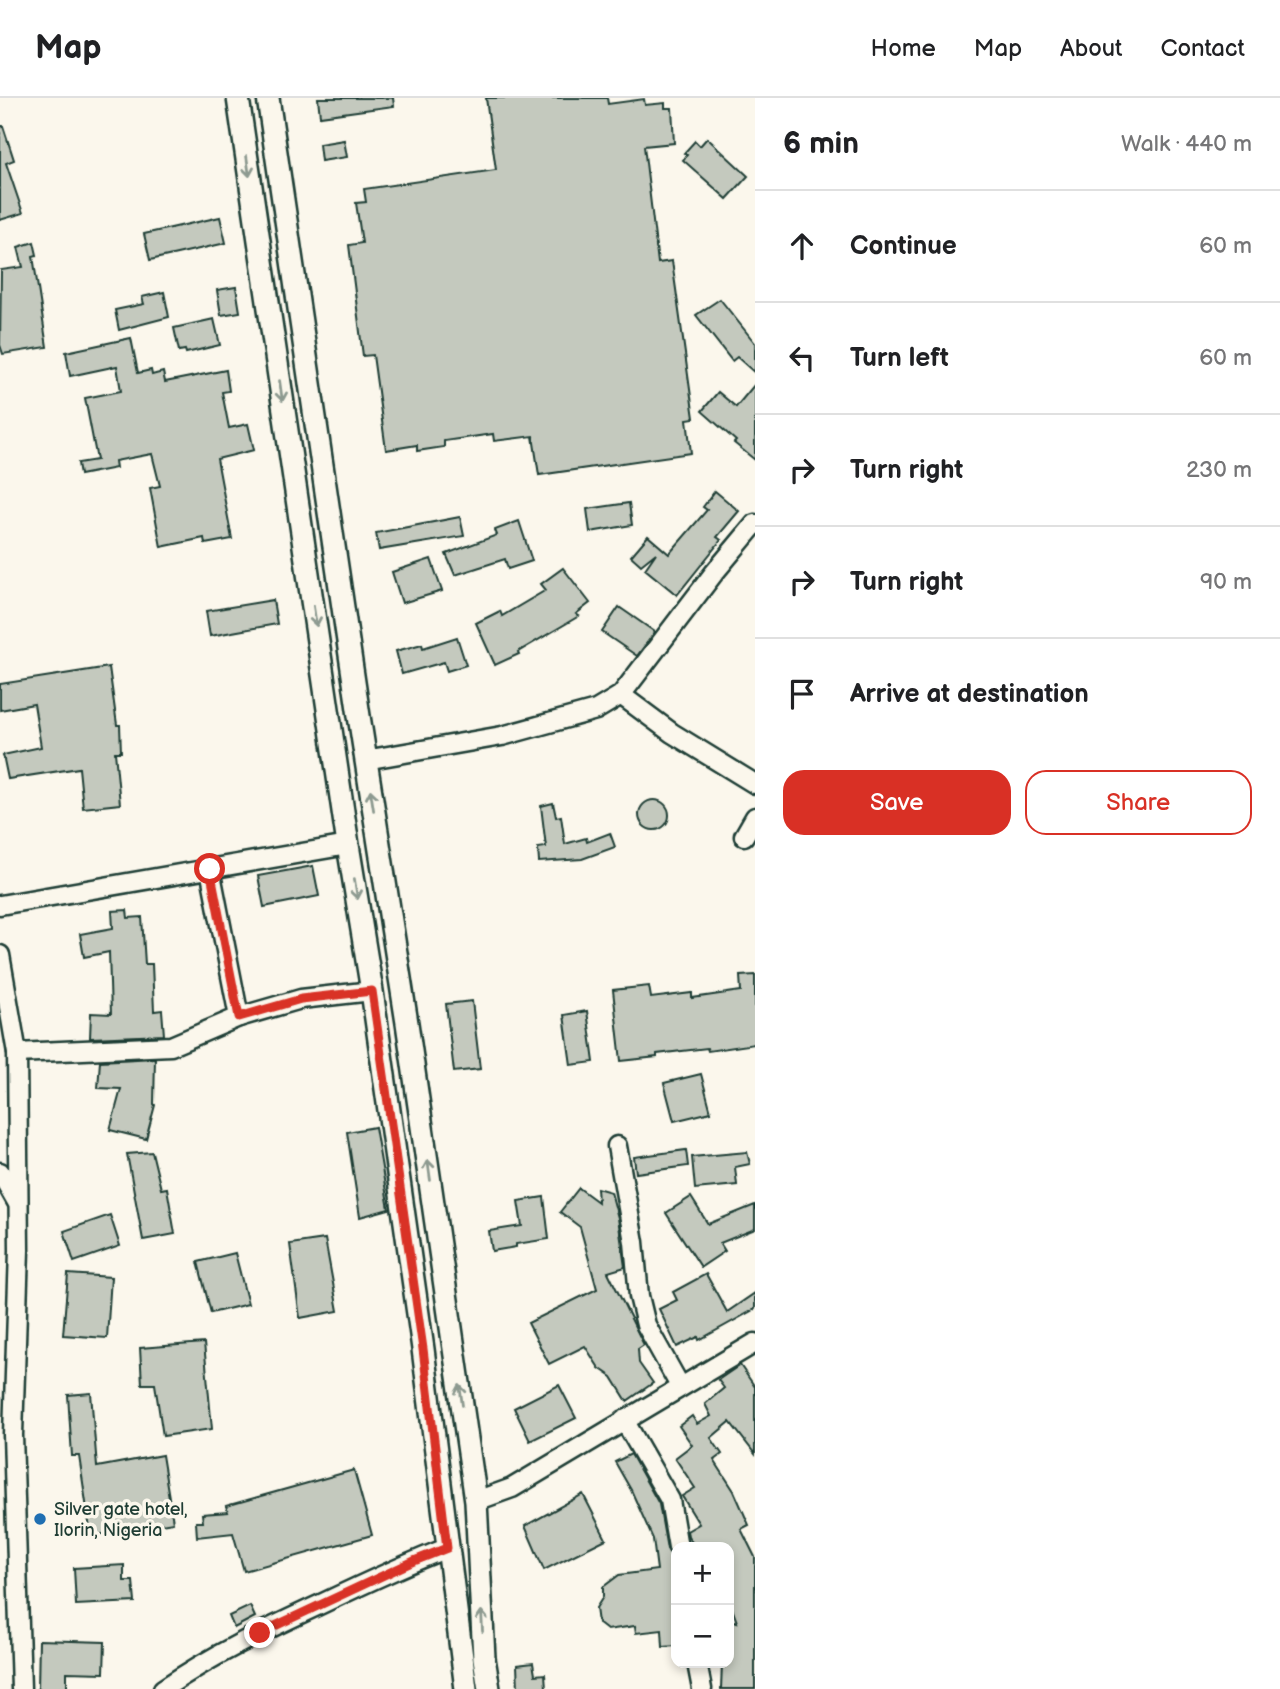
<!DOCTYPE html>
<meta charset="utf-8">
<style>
body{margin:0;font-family:"Balsamiq Sans",sans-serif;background:#f2f2f2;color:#202124}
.controls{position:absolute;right:21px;bottom:21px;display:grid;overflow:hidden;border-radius:14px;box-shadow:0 4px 10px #0003}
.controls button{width:63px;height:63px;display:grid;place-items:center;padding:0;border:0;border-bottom:2px solid #e0e0e0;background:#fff;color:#202124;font:35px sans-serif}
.stop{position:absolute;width:21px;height:21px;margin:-16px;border:5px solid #d93025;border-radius:50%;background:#fff}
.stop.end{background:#d93025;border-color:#fff;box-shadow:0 2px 7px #0008}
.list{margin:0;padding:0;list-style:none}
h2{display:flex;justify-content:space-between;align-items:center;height:91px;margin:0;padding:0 28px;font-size:30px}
h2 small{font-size:23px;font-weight:400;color:#757577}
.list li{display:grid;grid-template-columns:46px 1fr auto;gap:21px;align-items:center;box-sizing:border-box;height:112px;padding:0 28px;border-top:2px solid #e0e0e0}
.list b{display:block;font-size:26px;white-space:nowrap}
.list em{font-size:23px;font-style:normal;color:#757577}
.actions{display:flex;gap:14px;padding:21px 28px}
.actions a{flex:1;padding:16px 0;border:2px solid #d93025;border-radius:21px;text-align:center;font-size:24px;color:#d93025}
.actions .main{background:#d93025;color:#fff}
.icon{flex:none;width:38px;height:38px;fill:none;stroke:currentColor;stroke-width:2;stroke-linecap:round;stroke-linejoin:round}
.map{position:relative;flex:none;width:755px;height:1591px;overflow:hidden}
header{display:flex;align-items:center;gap:42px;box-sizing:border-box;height:98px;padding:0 35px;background:#fff;border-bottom:2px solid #e0e0e0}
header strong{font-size:33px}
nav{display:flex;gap:38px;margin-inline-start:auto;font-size:24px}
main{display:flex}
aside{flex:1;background:#fff}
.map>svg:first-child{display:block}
.building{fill:#c4c9be;stroke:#1f3d34;stroke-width:2}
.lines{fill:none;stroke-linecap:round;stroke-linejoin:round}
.minor-casing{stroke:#1f3d34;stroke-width:23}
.major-casing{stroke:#1f3d34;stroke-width:26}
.minor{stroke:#fbf7ec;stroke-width:18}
.major{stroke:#fbf7ec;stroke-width:21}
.oneway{stroke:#8d9a90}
.route{stroke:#d93025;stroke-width:9}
.poi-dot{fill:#1f6fb2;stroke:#fbf7ec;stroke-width:2.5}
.labels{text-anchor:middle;stroke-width:7;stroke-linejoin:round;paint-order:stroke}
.poi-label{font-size:18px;fill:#1f3d34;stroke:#fbf7ec;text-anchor:start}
</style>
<header>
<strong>Map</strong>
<nav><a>Home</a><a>Map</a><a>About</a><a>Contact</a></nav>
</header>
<main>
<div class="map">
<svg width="755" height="1591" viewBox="0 0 755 1591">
<rect width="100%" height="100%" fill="#fbf7ec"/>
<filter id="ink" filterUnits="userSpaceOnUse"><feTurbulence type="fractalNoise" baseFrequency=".0143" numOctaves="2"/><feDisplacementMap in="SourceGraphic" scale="14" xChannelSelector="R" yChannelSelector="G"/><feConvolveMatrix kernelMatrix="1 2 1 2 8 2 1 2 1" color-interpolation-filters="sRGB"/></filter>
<g filter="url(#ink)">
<g class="building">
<polygon points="318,0 393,0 394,8 320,18"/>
<polygon points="486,0 607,0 608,6 644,1 645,7 665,5 665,10 672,10 674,45 644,48 658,165 672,163 694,320 687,321 691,355 539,377 533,338 494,343 493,336 444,343 444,349 417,353 417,347 386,352 373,257 363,258 349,147 362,145 356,105 366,104 364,91 496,72"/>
<polygon points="0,28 3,28 14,62 6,65 23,115 0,122"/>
<polygon points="707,40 748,78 727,101 683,62 687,57 684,55 695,43 700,48"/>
<polygon points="344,42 347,59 321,63 319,46"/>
<polygon points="220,119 226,145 150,162 144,136"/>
<polygon points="34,144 37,157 33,158 47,249 3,256 0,247 1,172 23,169 18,149"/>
<polygon points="236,189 240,214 221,217 217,192"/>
<polygon points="164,194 169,219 119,232 115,212 144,206 142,199"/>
<polygon points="720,201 755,245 755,275 737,259 732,263 696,217"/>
<polygon points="214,221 220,247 186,255 185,252 179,253 174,230"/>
<polygon points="131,240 138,275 151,272 152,277 163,274 165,284 226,272 229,293 222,294 229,330 248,326 254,352 217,361 232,441 205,446 204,440 161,449 150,390 160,388 152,356 115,363 116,370 80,377 78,365 97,362 85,300 121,293 117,268 70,278 66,254"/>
<polygon points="755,286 755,362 734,345 736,343 702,313 718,294 736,309"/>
<polygon points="715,393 739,413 717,439 721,442 677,497 645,471 656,455 641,467 631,458 648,438 669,456 707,412 703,409"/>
<polygon points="629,405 632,427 590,434 587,411"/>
<polygon points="460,419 464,438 379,452 376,435"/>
<polygon points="519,423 532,463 508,471 505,461 455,477 446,456 497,437 495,432"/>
<polygon points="431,461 442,493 402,505 392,474"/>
<polygon points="563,470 590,505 576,516 579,518 518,554 519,556 495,567 476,525 500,513 502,518 546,492 541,486"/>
<polygon points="273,502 277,526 210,538 206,513"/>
<polygon points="619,509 655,534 637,558 602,534"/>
<polygon points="457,539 466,567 447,573 444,564 402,576 396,553 422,546 423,550"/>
<polygon points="109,569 117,627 120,627 121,654 115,654 120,706 83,710 79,670 8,681 3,657 41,649 34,606 0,612 0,586"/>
<circle cx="654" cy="717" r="15"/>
<polygon points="553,705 556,719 561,718 565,746 586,740 587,744 610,735 615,749 582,761 539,764 538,750 546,749 541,708"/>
<polygon points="313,768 319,798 264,809 258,778"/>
<polygon points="127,812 128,820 142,819 145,866 152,866 154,913 162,912 164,937 90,940 91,915 111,916 109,854 84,859 80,836 113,830 112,813"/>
<polygon points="755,877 755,946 708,953 707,950 657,956 657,959 621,963 613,892 649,888 651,900 692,895 692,900 741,893 740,878"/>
<polygon points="472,903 480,971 454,974 446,906"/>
<polygon points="587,913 594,964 571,967 564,917"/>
<polygon points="155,960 154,1006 155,1007 146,1041 110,1032 121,991 98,990 100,963"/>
<polygon points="701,976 711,1014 674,1023 664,985"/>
<polygon points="375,1029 389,1111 360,1119 347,1034"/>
<polygon points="686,1052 688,1068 636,1075 634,1059"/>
<polygon points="152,1054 161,1091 167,1090 175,1136 143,1142 127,1056"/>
<polygon points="747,1054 750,1066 735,1069 737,1087 695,1091 692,1059"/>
<polygon points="579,1090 598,1104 597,1090 611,1094 618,1120 625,1169 608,1174 644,1247 638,1251 639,1265 653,1285 627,1303 612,1279 599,1270 585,1248 549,1266 528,1225 597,1191 580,1129 560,1114"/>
<polygon points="544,1099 549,1141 516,1146 516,1149 492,1153 489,1133 522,1128 518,1103"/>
<polygon points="691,1099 708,1126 755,1107 755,1131 720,1145 725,1153 701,1169 666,1115"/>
<polygon points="110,1117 120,1148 74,1164 64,1133"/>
<polygon points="325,1141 338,1213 300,1220 290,1146"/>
<polygon points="235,1155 248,1206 211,1215 198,1164"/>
<polygon points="68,1176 111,1179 107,1240 63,1237"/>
<polygon points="706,1176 727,1214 755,1195 755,1211 699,1242 698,1239 677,1249 659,1211 677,1202 673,1194"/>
<polygon points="204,1245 212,1331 163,1338 155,1286 142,1286 140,1250"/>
<polygon points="740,1267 755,1289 755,1356 730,1324 711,1340 722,1356 714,1362 734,1393 749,1427 741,1431 755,1459 755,1591 721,1591 722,1565 729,1565 729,1522 737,1524 729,1502 729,1449 695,1449 688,1438 687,1433 699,1426 682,1398 695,1390 675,1360 692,1347 679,1328 692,1318 697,1326 711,1318 705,1306 724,1290 718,1282"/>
<polygon points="559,1287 576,1320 530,1343 514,1310"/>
<polygon points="91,1295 97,1369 162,1357 173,1424 91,1438 79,1358 72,1358 68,1297"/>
<polygon points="631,1356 659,1406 667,1451 672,1458 676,1548 663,1549 662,1532 636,1535 635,1528 607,1532 598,1525 596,1510 603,1499 603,1489 619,1477 657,1472 653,1441 631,1392 615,1364"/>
<polygon points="354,1372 372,1437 244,1473 233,1435 197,1439 196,1424 203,1424 202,1416 228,1414 226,1408"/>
<polygon points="583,1396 606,1441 544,1472 525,1428"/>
<polygon points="124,1467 124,1483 133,1483 135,1504 76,1507 74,1470"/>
<polygon points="250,1508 255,1519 234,1530 229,1518"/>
<polygon points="39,1542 105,1544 104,1575 67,1574 67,1591 38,1591"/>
<polygon points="533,1565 535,1577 545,1576 546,1590 518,1591 517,1567"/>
</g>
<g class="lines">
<defs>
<g id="minor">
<polyline points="621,597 672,635 755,686"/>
<polyline points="365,662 502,638 596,612 621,597 714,475 755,426"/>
<polyline points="744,738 755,719"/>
<polyline points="0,807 348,747"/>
<polyline points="0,857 17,955 19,1152 13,1337 21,1591"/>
<polyline points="239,919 301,901 372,893"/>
<polyline points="17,955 171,948 239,919 210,771"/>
<polyline points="617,1048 634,1144 639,1198 646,1227 680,1288"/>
<polyline points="0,1074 17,1104"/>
<polyline points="624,1322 670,1402 678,1449"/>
<polyline points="476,1403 512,1390 755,1245"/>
<polyline points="697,1565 702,1591"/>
<path d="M 163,1591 C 212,1557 265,1532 319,1507 C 361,1487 403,1467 447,1450"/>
</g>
<g id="major">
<polyline points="238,0 348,747 372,893 423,1251 466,1591"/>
<polyline points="268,0 359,618 407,925 476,1403 484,1560 489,1591"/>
</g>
</defs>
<use href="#minor" class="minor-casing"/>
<use href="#major" class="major-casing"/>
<use href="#minor" class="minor"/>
<use href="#major" class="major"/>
</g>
<defs><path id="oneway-shaft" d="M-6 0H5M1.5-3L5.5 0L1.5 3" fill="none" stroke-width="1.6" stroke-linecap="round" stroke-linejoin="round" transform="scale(1.75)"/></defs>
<g class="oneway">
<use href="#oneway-shaft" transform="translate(248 68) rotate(82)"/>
<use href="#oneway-shaft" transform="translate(281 293) rotate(82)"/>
<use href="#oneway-shaft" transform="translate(315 518) rotate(81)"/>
<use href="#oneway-shaft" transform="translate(372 702) rotate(-99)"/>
<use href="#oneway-shaft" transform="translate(356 791) rotate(81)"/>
<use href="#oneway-shaft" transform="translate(429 1072) rotate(-98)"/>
<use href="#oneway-shaft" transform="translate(461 1297) rotate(-98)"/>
<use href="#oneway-shaft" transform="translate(482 1523) rotate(-93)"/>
</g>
</g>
<g class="lines" filter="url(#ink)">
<polyline class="route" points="210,771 239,919 301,901 372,893 423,1251 447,1450 414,1463 260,1535"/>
</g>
<circle class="poi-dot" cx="40" cy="1421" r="7"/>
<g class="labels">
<g class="poi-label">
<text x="54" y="1417">Silver gate hotel,<tspan x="54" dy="21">Ilorin, Nigeria</tspan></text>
</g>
</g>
</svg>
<div class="controls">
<button>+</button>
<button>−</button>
</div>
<div class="stop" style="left:210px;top:771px"></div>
<div class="stop end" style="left:260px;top:1535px"></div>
</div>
<aside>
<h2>6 min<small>Walk · 440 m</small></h2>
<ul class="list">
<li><svg class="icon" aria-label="ahead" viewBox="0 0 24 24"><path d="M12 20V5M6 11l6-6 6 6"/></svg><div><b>Continue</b></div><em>60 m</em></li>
<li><svg class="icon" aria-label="left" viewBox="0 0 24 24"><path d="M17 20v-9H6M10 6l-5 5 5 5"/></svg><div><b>Turn left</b></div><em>60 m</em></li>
<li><svg class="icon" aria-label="right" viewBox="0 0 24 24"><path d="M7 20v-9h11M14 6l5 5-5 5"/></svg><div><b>Turn right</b></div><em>230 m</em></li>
<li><svg class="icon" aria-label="right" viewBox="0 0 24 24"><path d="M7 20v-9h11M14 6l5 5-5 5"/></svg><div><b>Turn right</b></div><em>90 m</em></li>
<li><svg class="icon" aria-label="arrive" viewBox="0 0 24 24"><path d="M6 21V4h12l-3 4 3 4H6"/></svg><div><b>Arrive at destination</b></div></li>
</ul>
<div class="actions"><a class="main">Save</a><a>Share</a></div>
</aside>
</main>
